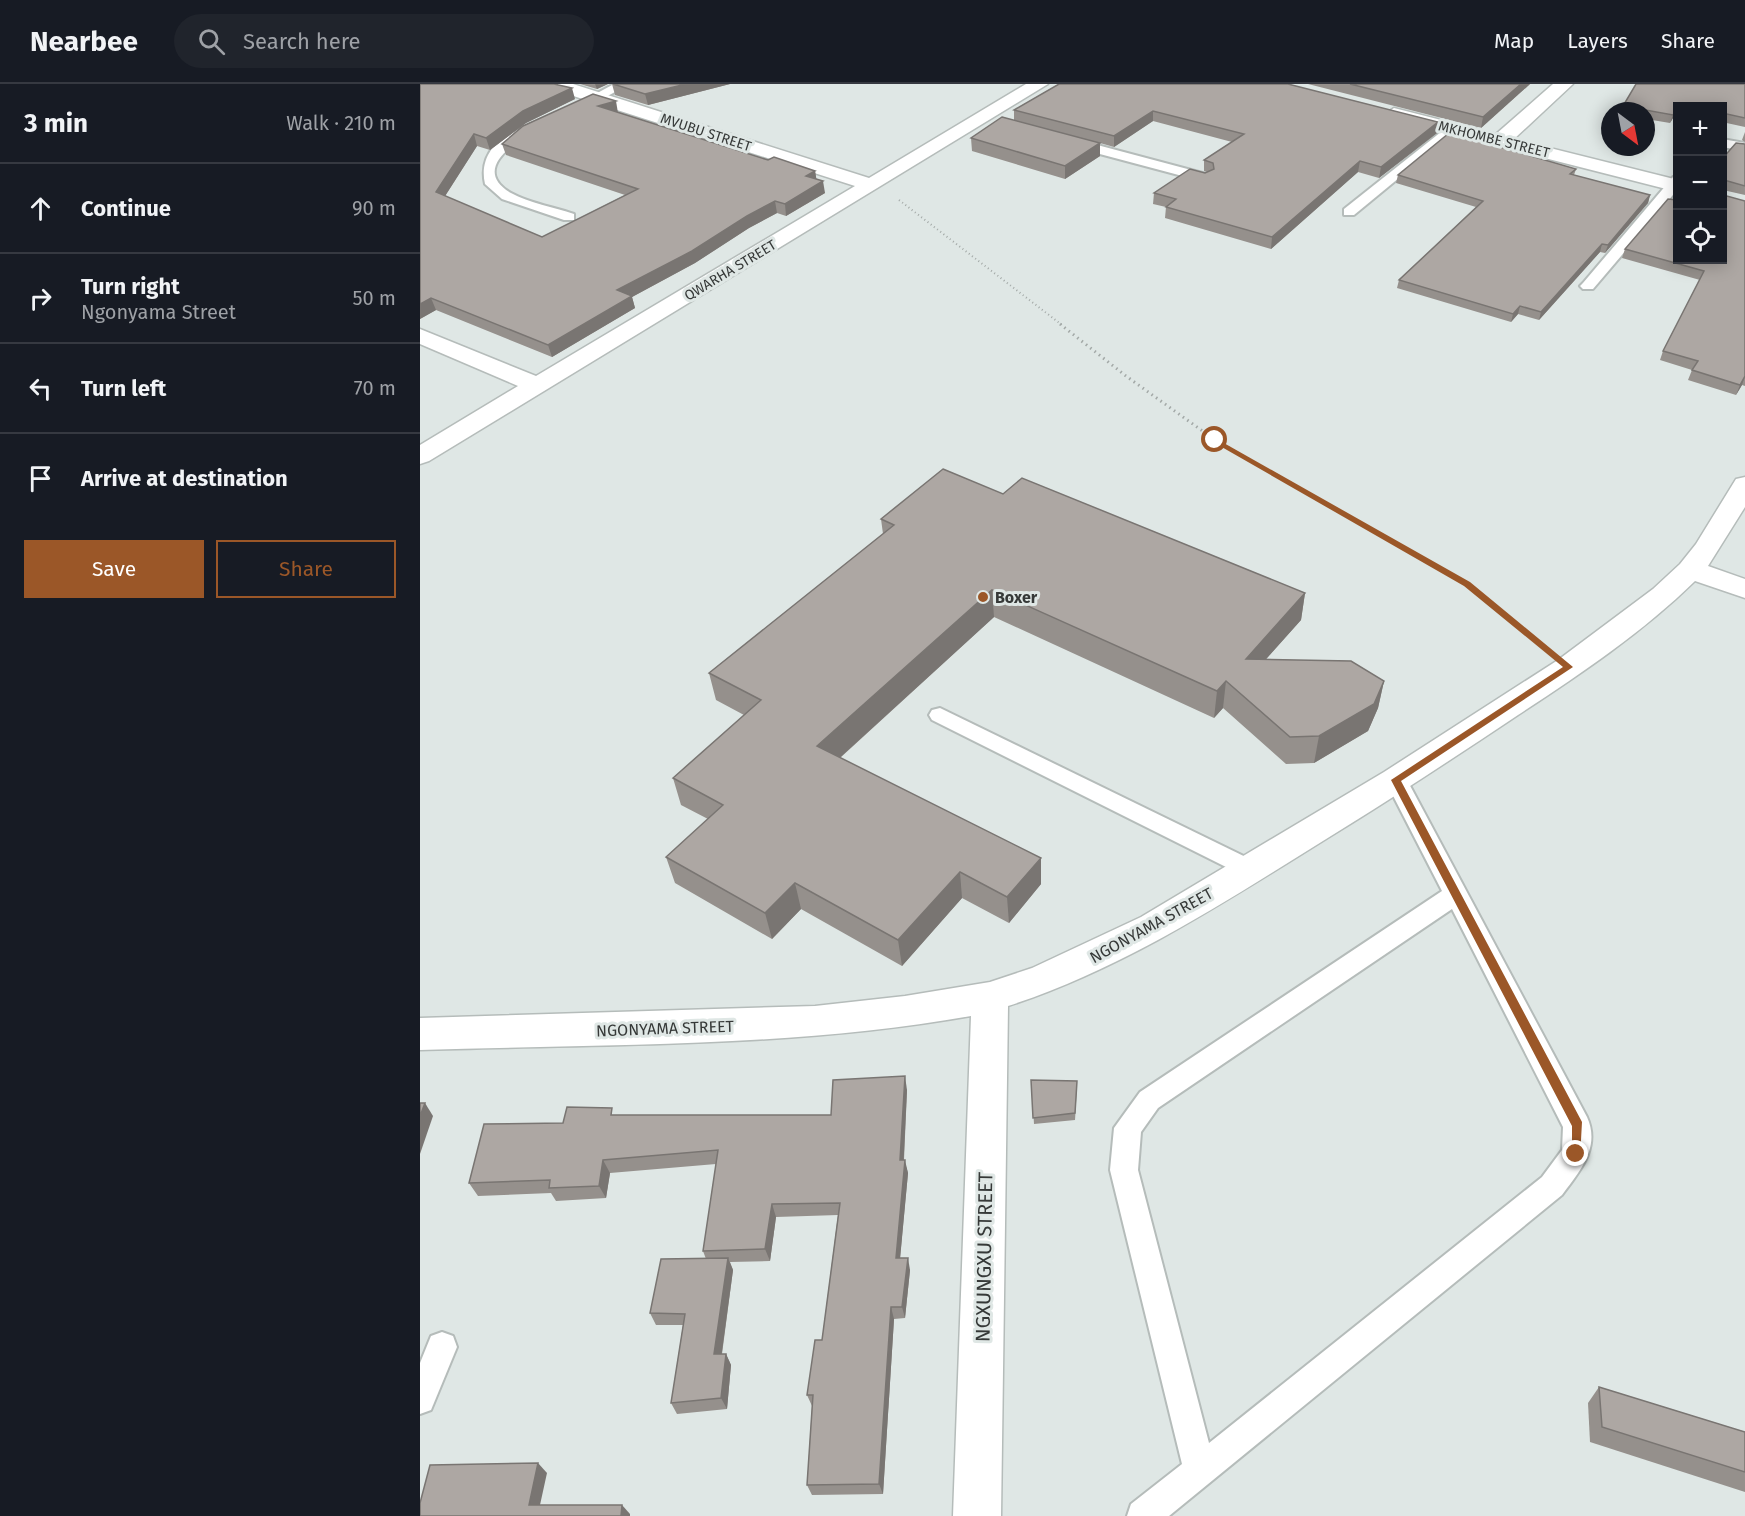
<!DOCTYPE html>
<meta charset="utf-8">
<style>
body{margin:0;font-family:"Fira Sans",sans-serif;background:#20242c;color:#f1f3f6}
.controls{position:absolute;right:18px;top:18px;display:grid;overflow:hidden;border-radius:0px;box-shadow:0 3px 15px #0003}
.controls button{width:54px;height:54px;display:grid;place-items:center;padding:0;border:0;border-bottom:2px solid #363941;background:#171b24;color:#f1f3f6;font:30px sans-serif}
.compass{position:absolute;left:1181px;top:18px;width:54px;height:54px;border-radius:50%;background:#171b24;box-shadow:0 3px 15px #0003;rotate:148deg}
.stop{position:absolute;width:18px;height:18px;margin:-14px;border:4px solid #9b5728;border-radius:50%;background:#fff}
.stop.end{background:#9b5728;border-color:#fff;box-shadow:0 2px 6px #0008}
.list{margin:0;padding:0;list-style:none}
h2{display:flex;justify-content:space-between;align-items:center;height:78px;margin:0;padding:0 24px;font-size:26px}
h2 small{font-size:20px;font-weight:400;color:#9ea1a6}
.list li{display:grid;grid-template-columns:39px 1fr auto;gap:18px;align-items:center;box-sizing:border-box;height:90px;padding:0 24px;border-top:2px solid #363941}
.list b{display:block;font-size:22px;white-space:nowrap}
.list p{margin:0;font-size:20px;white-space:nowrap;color:#9ea1a6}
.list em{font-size:20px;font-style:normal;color:#9ea1a6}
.actions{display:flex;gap:12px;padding:18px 24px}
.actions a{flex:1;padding:14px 0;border:2px solid #9b5728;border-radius:0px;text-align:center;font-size:21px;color:#9b5728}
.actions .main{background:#9b5728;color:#fff}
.icon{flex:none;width:33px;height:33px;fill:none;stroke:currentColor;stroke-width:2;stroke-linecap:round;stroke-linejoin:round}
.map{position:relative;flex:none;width:1325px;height:1432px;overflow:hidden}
header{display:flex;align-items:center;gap:36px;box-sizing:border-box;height:84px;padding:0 30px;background:#171b24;border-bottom:2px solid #363941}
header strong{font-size:28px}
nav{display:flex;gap:33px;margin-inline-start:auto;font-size:21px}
.search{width:420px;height:54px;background:#20242c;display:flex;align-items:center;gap:15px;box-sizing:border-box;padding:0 21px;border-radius:33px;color:#9ea1a6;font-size:22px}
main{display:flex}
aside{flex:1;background:#171b24}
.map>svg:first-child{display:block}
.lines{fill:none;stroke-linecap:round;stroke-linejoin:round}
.lane-casing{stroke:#b5bcba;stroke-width:4}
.street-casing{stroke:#b5bcba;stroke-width:3}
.path-far2{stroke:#a3a9a7;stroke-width:2;stroke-dasharray:1 3;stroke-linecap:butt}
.path-far1{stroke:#a3a9a7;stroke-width:3;stroke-dasharray:1.5 4;stroke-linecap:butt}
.path{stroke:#a3a9a7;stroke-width:4;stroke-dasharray:1.5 4.5;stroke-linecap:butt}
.lane{fill:#fff;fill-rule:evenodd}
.street{fill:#fff;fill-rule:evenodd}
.wall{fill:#95908c}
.shaded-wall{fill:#797572}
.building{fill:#ada7a3;stroke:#797572;stroke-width:1.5}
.route{fill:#9b5728}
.poi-dot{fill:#9b5728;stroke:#dfe7e5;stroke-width:2}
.labels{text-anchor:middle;stroke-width:6;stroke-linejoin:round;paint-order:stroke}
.far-street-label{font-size:14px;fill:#363938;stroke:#dfe7e5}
.poi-label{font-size:16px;font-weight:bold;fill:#363938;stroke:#dfe7e5;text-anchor:start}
.street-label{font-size:16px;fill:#363938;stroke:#dfe7e5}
.near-street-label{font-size:20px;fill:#363938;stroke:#dfe7e5}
</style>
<header>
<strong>Nearbee</strong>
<div class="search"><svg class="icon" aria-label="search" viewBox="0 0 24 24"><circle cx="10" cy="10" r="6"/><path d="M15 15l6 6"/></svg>Search here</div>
<nav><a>Map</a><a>Layers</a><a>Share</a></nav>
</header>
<main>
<aside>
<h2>3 min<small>Walk · 210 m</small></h2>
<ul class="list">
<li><svg class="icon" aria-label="ahead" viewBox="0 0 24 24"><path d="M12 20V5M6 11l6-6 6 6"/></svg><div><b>Continue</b></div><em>90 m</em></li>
<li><svg class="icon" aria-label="right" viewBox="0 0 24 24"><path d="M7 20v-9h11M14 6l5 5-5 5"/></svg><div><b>Turn right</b><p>Ngonyama Street</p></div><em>50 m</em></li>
<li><svg class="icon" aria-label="left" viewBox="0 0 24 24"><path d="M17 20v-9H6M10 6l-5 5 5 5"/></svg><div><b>Turn left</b></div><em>70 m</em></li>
<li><svg class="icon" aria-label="arrive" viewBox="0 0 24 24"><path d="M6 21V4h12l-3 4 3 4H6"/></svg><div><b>Arrive at destination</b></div></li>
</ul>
<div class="actions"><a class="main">Save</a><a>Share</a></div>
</aside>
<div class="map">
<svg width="1325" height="1432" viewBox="0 0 1325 1432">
<rect width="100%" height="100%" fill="#dfe7e5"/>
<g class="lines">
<defs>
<g id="lane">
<polygon points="194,0 210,0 180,16 176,17 170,13"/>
<polygon points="1031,40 1038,44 1036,47 934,131 924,131 924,125"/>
<path d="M 109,42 L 116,46 L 114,49 C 90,60 53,87 91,109 C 109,119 134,123 154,130 L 154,136 L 144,136 L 82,115 L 65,100 C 58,70 81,49 109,42 Z"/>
<polygon points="651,54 790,91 792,94 785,98 646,61 644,58"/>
<polygon points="1302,55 1325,59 1325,67 1302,63"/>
<polygon points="1258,92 1258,105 1173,205 1163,205 1160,202 1163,199 1253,93"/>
<polygon points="520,624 838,779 842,785 838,791 830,794 822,791 512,636 509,631 512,626"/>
<path d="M 976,688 L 984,690 L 987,696 L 1167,1033 C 1181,1064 1159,1088 1142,1111 L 749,1432 L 707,1432 L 711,1420 L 762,1380 L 690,1086 L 694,1044 L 720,1008 L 1022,807 L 965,696 L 968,690 ZM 1032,825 L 1143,1043 L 1142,1066 L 1122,1093 L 789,1359 L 718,1086 L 721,1048 L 738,1024 Z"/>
<polygon points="22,1248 33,1252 37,1263 11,1326 0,1330 0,1279 11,1252"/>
</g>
<g id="street">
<polygon points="110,0 153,0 449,94 606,0 628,0 9,377 0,380 0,361 98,302 0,260 0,245 116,292 435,102 144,9 113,4"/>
<polygon points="1133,0 1153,0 1094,55 1258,96 1258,108 967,34 965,30 974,24 1076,50"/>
<path d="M 1325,393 L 1325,423 L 1288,482 L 1325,495 L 1325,514 L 1275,497 C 1222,549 1159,591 1098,631 C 1041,669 985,706 927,742 C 818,809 711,882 588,922 L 581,1432 L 533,1432 L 551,932 C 370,964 184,960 0,966 L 0,934 L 395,922 L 485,912 L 570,898 L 612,884 L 721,833 L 964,688 L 1138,576 L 1233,505 L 1260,480 L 1276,460 L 1316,395 Z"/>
</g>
</defs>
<use href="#lane" class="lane-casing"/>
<use href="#street" class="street-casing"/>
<polyline class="path-far2" points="479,116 642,241"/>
<polyline class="path-far1" points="640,240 706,292 795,356 1047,500 1104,547"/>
<polyline class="path" points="1102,546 1122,562"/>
<use href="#lane" class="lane"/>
<use href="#street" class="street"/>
</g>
<g class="wall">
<polygon points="0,0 155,15 106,39 70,66 57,62 25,112 122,153 205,111 86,71 82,60 198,28 348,76 395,87 396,95 405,109 366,132 357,129 329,144 275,179 212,213 215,224 132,273 16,226 0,235"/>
<polygon points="160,0 188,0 177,5"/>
<polygon points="192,0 310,0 228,21 195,11"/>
<polygon points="639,0 1017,49 959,94 938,88 851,165 745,134 746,123 733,120 734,109 787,88 784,87 784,76 812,58 733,37 694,63 680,59 680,72 645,95 552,67 551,54 594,36 594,26"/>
<polygon points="888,0 1110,0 1061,44"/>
<polygon points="1325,0 1325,43 1302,38 1302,22 1257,22 1257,29 1256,29 1250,39 1226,35 1226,27 1201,27 1203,22"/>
<polygon points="1325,48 1325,58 1322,56"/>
<polygon points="1048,55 1156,85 1154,91 1230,111 1228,119 1185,169 1180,168 1119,236 1098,230 1091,238 977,204 979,196 1056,123 976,99 978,91"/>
<polygon points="1325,60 1325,111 1303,106 1303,111 1325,117 1325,302 1322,301 1316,311 1268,296 1272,286 1240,276 1243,267 1280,196 1202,174 1205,165 1257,176 1302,75"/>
<polygon points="583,410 885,509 881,536 846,575 964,597 958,624 948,647 894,679 866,680 803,624 794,634 574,533 420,674 621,800 589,839 542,814 482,882 381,825 352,855 255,799 246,773 288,735 261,721 253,694 324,631 296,616 289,589 463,450 461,435"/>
<polygon points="611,996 657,1003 655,1036 614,1040"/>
<polygon points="487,1006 484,1076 488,1089 480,1174 490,1186 485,1234 474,1235 463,1410 392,1411 387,1401 392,1322 387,1311 402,1256 418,1131 356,1133 350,1177 310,1178 313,1186 302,1270 306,1270 311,1281 307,1325 257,1330 251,1319 263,1241 236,1241 230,1229 286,1175 283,1167 296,1080 190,1089 186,1114 136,1117 131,1109 58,1112 49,1099 143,1039 195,1031 411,1031"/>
<polygon points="1179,1303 1325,1348 1325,1408 1170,1358 1168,1319"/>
</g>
<g class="shaded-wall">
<polygon points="175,0 188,0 177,5"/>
<polygon points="266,0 310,0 228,21 225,10"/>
<polygon points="1101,0 1110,0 1061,44 1063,33"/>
<polygon points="152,4 155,15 106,39 70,66 66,54 103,27"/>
<polygon points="196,17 198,29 178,22"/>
<polygon points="1257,23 1256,29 1250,39 1253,31"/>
<polygon points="733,27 733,37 694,63 694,52"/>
<polygon points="1018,38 1017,49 959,94 961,83"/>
<polygon points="54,50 57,62 20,120 16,108"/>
<polygon points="680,59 680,72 645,95 645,82"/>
<polygon points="940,77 938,88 851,165 852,153"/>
<polygon points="395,87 397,98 386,92"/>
<polygon points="403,97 405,109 366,132 365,120"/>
<polygon points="1230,111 1228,119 1185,169 1188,161"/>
<polygon points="355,117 357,129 329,144 275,179 212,213 215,224 132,273 128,261 197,206 327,132"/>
<polygon points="1182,160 1180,168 1119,236 1121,228"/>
<polygon points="11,214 16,226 0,235 0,220"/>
<polygon points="1100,222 1098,230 1091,238 1093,230"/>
<polygon points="1325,292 1322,301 1316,311 1320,301"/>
<polygon points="572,506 574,533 403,689 397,662"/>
<polygon points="885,509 881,536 822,602 826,575"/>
<polygon points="806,597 803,624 794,634 797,607"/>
<polygon points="964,597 958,624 948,647 894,679 899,652"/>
<polygon points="621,774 621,800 589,839 587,813"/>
<polygon points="540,788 542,814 482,882 478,856"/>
<polygon points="375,799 381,825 352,855 345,829"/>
<polygon points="485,992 487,1006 483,1089 480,1076"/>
<polygon points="5,1019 13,1032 0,1070 0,1032"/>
<polygon points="183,1076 190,1089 186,1114 179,1102"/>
<polygon points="485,1076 488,1089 479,1186 476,1174"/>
<polygon points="352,1120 356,1133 350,1177 345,1165"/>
<polygon points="308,1174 313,1186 300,1282 294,1270"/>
<polygon points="488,1174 490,1186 485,1234 482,1223"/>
<polygon points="471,1223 474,1235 463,1410 459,1400"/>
<polygon points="306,1270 311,1281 307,1325 301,1314"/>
<polygon points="118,1379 127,1389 118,1430 109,1421"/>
<polygon points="202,1421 210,1430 210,1432 201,1432"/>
</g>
<g class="building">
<polygon points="0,0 134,0 152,4 103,27 66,54 54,50 16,108 122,153 218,105 82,60 103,42 173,10 196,17 178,22 348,76 354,73 395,87 386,92 403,97 365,120 355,117 327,132 272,167 197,206 212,212 128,261 11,214 0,220"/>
<polygon points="193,0 266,0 225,10"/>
<polygon points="639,0 868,0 1018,38 961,83 940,77 852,153 746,123 756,115 734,109 770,85 785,89 794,85 793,79 784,76 824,50 733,27 694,52 594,26"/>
<polygon points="930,0 1101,0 1063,33"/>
<polygon points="1216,0 1325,0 1325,34 1302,29 1302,22 1269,22 1259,20 1253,31 1203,22"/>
<polygon points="582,33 680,59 645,82 551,54"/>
<polygon points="1034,45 1049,49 1045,53 1156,85 1150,90 1230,111 1188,161 1182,160 1121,228 1100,222 1093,230 979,196 1063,117 978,91"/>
<polygon points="1316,59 1325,60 1325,102 1304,96 1303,111 1325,117 1325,292 1320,301 1272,286 1278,277 1243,267 1284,187 1205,165 1248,115 1257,116 1257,176 1302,176 1302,75"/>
<polygon points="523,385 583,410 602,394 885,509 826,575 931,577 964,597 954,620 899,652 870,653 806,597 797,607 572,506 397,662 621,774 587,813 540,788 478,856 375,799 345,829 246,773 303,721 253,694 341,616 289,589 474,441 461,435"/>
<polygon points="485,992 480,1076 485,1076 476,1174 488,1174 482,1223 471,1223 459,1400 387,1401 393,1311 387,1311 395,1256 402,1256 420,1119 352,1120 345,1165 283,1167 298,1066 183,1076 179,1102 129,1104 130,1096 49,1099 64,1040 143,1039 147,1023 192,1024 191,1031 411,1031 413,996"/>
<polygon points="611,996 657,997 655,1029 613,1034"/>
<polygon points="0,1019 5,1019 0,1032"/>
<polygon points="308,1174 294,1270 306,1270 301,1314 251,1319 265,1230 230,1229 241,1175"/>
<polygon points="1179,1303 1325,1348 1325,1388 1182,1343"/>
<polygon points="118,1379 109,1421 202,1421 201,1432 0,1432 0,1419 10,1381"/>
</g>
<polygon class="route" points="795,354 1050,498 1153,583 981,697 1162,1038 1160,1074 1152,1074 1152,1042 971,696 1143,583 1044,502 793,358"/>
<circle class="poi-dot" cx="563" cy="513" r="6"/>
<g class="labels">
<g class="far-street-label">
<text transform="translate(286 48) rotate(18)" y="5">MVUBU STREET</text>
<text transform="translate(1074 55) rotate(14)" y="5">MKHOMBE STREET</text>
<text transform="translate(310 186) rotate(-31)" y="5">QWARHA STREET</text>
</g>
<g class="poi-label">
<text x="575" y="519">Boxer</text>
</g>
<g class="street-label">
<text transform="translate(731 841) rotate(-29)" y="6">NGONYAMA STREET</text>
<text transform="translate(245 944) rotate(-2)" y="6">NGONYAMA STREET</text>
</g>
<g class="near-street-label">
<text transform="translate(564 1173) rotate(-89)" y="7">NGXUNGXU STREET</text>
</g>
</g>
</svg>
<div class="controls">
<button>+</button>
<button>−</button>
<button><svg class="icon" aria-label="locate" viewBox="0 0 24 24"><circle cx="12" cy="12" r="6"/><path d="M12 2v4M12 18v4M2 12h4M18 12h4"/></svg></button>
</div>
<svg class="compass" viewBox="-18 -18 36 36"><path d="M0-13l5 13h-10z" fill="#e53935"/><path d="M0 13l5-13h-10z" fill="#9ea1a6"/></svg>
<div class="stop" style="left:795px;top:356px"></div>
<div class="stop end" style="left:1156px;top:1070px"></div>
</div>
</main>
